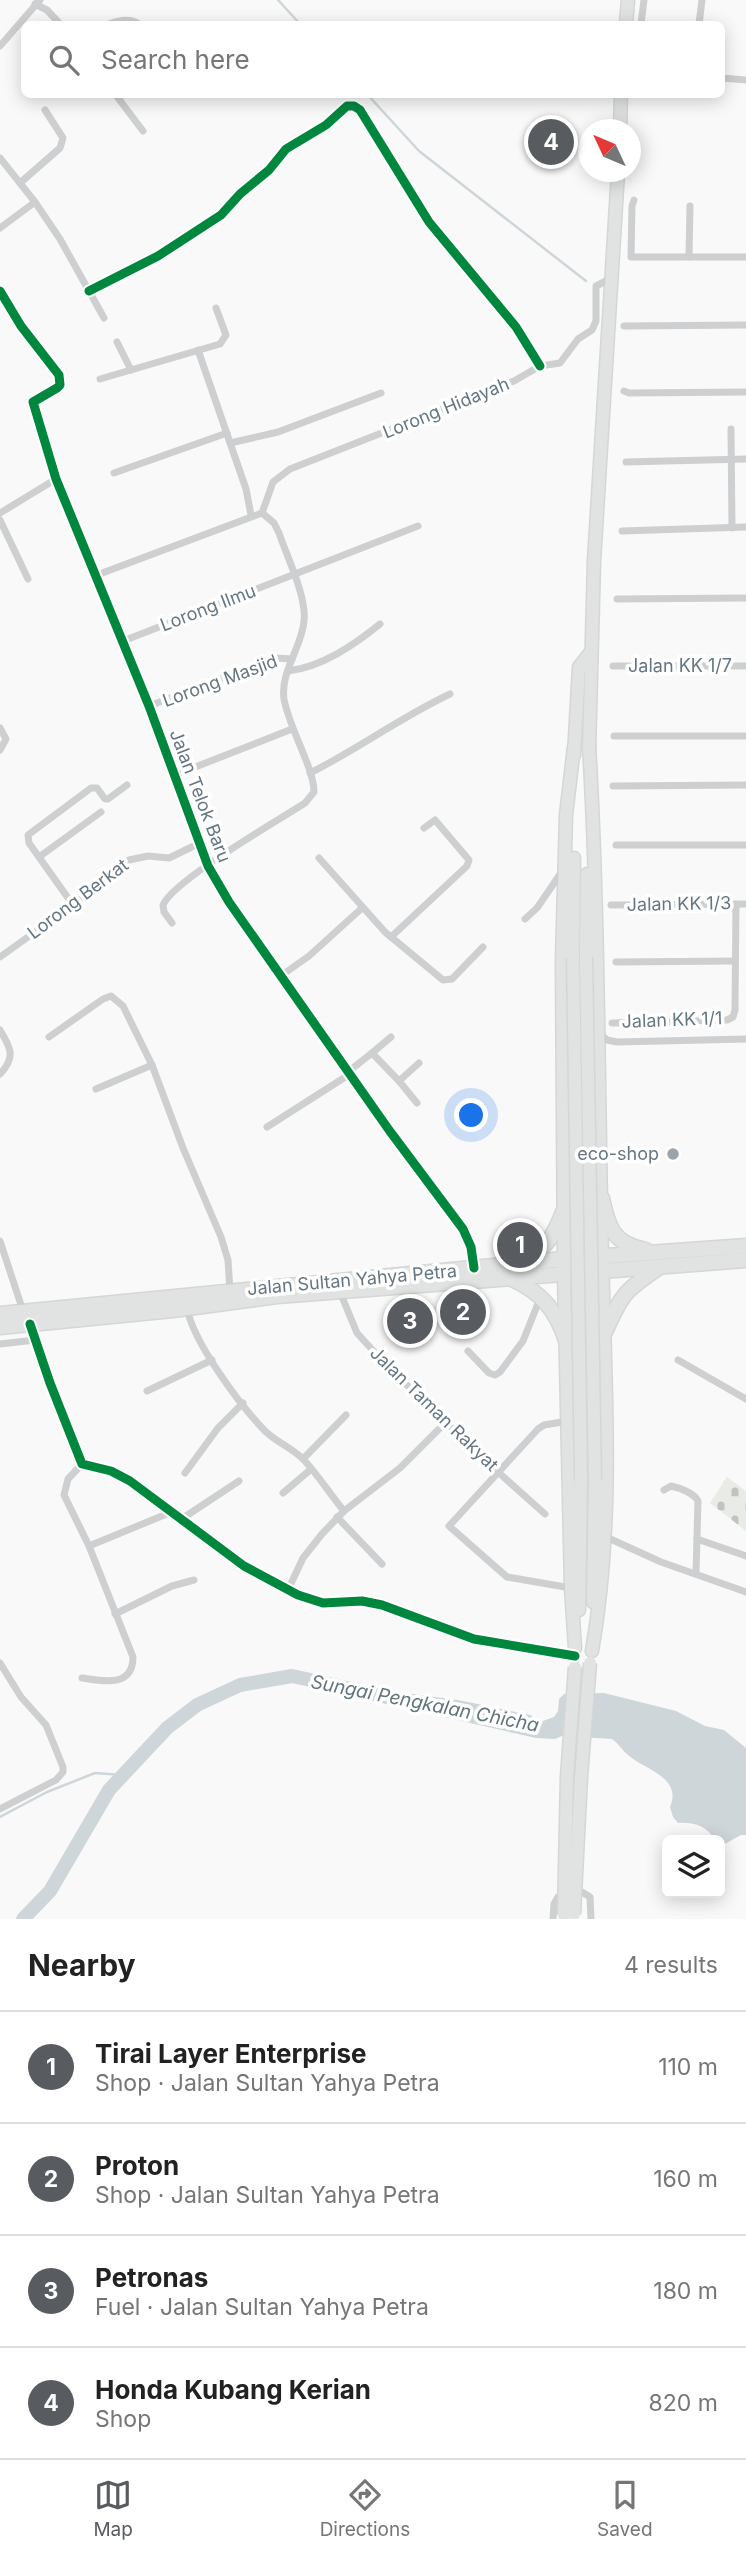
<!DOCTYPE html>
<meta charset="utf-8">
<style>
body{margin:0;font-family:Inter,sans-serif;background:#f2f2f2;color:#222}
.controls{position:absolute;right:21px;bottom:21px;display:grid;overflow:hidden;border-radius:10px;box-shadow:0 4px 18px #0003}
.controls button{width:63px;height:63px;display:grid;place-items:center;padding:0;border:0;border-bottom:2px solid #e0e0e0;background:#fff;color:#222;font:35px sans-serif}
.compass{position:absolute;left:578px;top:119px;width:63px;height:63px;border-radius:50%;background:#fff;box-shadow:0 4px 18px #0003;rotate:314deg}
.you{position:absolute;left:472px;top:1116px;width:24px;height:24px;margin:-18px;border:5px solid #fff;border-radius:50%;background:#1a73e8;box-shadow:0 0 0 10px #1a73e833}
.badge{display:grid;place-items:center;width:46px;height:46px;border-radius:50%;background:#585c60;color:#fff;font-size:23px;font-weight:700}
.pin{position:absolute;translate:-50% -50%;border:4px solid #fff;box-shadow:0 2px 7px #0006}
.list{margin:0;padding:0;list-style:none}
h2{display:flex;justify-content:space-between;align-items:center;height:91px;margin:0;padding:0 28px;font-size:30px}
h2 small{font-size:23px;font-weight:400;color:#767676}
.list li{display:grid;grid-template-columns:46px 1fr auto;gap:21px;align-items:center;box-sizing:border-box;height:112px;padding:0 28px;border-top:2px solid #e0e0e0}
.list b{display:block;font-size:26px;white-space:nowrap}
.list p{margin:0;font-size:23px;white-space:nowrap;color:#767676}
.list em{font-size:23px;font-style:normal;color:#767676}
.icon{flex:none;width:38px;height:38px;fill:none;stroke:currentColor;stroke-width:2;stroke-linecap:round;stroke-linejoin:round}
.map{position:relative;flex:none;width:746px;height:1919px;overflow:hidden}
.search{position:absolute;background:#fff;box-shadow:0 4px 18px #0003;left:21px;right:21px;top:21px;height:77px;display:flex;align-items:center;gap:18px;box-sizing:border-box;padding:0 24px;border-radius:10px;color:#767676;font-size:26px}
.sheet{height:539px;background:#fff}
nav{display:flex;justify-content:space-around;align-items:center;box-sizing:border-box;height:98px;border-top:2px solid #e0e0e0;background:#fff;font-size:19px;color:#767676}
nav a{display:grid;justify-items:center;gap:4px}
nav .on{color:#585c60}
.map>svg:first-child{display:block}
.cemetery{fill:url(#cemetery-stones)}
.water{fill:#ced6d9}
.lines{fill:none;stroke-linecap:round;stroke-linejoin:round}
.stream{stroke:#ced6d9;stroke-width:2.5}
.river{stroke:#ced6d9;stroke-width:14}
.primary-casing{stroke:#d5d6d7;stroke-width:15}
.highway-casing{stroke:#d5d6d6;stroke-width:17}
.street{stroke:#cecfd0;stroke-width:7}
.primary{stroke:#e1e2e2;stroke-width:12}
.highway{stroke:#e1e2e2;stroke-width:14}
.primary-bridge-casing{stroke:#d5d6d7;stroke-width:15;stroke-linecap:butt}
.primary-bridge{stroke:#e1e2e2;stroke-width:12}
.cycleway-casing{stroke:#fff;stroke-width:13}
.cycleway{stroke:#00873e;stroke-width:9}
.poi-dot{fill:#99a4ac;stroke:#fff;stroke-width:2.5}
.labels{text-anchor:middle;stroke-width:7;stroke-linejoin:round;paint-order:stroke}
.street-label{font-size:18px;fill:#657683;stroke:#fff}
.poi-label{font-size:18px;fill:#657683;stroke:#fff;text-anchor:end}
.water-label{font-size:19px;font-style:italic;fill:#60757c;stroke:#fff}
</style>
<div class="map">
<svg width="746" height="1919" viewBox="0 0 746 1919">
<defs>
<pattern id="cemetery-stones" width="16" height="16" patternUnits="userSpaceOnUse" patternTransform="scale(1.75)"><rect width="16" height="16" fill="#e8ebe6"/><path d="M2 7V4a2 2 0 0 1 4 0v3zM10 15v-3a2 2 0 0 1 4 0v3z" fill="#c0c3c0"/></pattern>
</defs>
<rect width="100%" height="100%" fill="#f9f9f9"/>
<polygon class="cemetery" points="727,1477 746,1491 746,1531 710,1503"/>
<path class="water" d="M 398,1692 L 458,1700 L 530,1715 L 540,1722 L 554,1717 L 558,1711 L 559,1699 L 564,1694 L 604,1693 L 676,1711 L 705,1726 L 724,1730 L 746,1748 L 746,1835 L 741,1835 L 723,1845 L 720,1844 L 720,1840 L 715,1840 C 707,1826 694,1822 678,1823 L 673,1817 L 670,1807 C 683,1777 643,1769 628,1755 C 622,1750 618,1743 612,1739 L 562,1736 L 555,1739 L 536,1738 L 382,1703 L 369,1694 Z"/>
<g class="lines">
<g class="stream">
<polyline points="278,0 300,24"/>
<polyline points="367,94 419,151 586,281"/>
<polyline points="0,1817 47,1792 95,1773 123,1775"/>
</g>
<polyline class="river" points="23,1919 50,1891 109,1790 167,1728 197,1705 240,1685 292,1676 388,1697"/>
<defs>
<g id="primary">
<polyline points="626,24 628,0"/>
<polyline points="620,130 621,94"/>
<path d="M 589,745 C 599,915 598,1084 602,1254 C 605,1387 615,1520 592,1651"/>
<polyline points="574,747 566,815 562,960 564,1274 571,1588 575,1648"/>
<polyline points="589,751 594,561 618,172"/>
<polyline points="574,755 579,667 591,652"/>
<polyline points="586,957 587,874"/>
<polyline points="573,958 574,858"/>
<polyline points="593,1602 595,1480"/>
<polyline points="579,1610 581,1479"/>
</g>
<g id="highway">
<path d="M 602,1198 C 608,1227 613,1244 646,1250"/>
<path d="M 525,1259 C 546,1250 555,1233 563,1212"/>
<path d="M 512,1279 C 541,1292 557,1311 566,1341"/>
<polyline points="0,1314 564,1259 746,1246"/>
<polyline points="0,1327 173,1310 277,1296 746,1260"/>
<path d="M 605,1332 C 622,1294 624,1291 660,1267"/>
</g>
</defs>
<use href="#primary" class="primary-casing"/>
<use href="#highway" class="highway-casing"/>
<g class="street">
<polyline points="35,4 47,10 60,24"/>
<path d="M 109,24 C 119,20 130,18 139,24"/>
<polyline points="641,24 644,0"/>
<polyline points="699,24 702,0"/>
<polyline points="0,46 40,0"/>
<polyline points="722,78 746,80"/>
<polyline points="115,94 143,131"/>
<polyline points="0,158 35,202 60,239 104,318"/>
<polyline points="20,183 60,148 63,138 45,110"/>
<polyline points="634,200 632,206 631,257 746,257"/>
<polyline points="0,228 35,202"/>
<polyline points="689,257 690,206"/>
<polyline points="0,291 21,326 59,375 60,385 57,388 33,402 56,479 149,706 208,866 229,902 389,1130 463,1229 471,1247 474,1268"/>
<polyline points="89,291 158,256 221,215 240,194 269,170 286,149 326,125 347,106 354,106 360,110 429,222 516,327 540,366"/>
<polyline points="624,326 746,325"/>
<polyline points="117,342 131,370"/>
<polyline points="198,350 246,489 251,515"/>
<polyline points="100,379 220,344 226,335 216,308"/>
<polyline points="624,391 629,393 746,392"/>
<polyline points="731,429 732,528"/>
<polyline points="230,443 278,432 381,393"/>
<polyline points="626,462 746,459"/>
<polyline points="114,473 227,433"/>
<polyline points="0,513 56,479"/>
<polyline points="262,513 273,482 290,469 514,381 540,366 560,363 578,339 592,330 596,321 596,286 610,279"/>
<polyline points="0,520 28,579"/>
<polyline points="622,531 746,527"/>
<polyline points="97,575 262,513"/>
<polyline points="617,599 746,598"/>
<polyline points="123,641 418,526"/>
<polyline points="613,666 746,666"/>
<path d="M 288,671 C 322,667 354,645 380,624"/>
<polyline points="149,706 276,658 292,659"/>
<polyline points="0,728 6,739 0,750"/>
<polyline points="614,736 746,736"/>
<path d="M 310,773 C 358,749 401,717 450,694"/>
<polyline points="175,775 292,729"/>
<polyline points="613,786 746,785"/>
<polyline points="616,845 746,845"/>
<polyline points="39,857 101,812"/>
<polyline points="319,858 385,932 443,980 452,979 483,947"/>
<polyline points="73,905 29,843 28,835 91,788 97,788 105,799 108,799 127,785"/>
<polyline points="611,905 746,904"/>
<polyline points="525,919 537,908 563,870"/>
<path d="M 172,923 L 164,912 L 163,905 C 173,881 277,821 305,803 L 314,792 C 314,768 289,728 284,699 C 280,672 302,647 304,621 C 307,597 287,557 279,533 L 274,523 L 262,513"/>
<polyline points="391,937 467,866 469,860 435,820 424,828"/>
<polyline points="0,957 73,905 129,860 148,856 169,858 200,843"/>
<polyline points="616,962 735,961"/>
<polyline points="282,975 309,956 362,908"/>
<polyline points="612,1023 727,1020 733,1017 735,1010 736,904"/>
<path d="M 0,1030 C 11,1048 16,1057 0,1074"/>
<polyline points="599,1033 607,1040 617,1042 746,1039"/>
<polyline points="49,1037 103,999 111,996 123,1006 152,1065 183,1148 221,1237 228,1260 230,1291"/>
<polyline points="372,1053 391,1037"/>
<polyline points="349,1071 372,1053 399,1081 419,1063"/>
<polyline points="399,1081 417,1103"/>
<polyline points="96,1089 152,1065"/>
<polyline points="267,1127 350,1074"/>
<polyline points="0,1241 23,1311"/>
<polyline points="340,1292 357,1333 389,1368 498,1472 545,1514"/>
<path d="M 187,1308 C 193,1342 240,1405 265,1431 C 276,1442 293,1448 304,1460 C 318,1475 330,1494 344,1511"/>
<polyline points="30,1325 50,1383 82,1464 111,1471 130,1481 244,1566 298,1595 323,1603 362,1601 382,1605 474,1639 575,1656"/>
<polyline points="0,1344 35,1340"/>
<polyline points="468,1351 489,1373 495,1375 500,1372 523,1341 541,1296"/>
<polyline points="678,1360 746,1399"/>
<polyline points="147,1391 212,1360"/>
<polyline points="568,1421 544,1425 538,1429 449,1526 507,1577 571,1588"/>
<polyline points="303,1459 346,1415"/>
<polyline points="185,1473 218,1428 243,1403"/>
<path d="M 664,1490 L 671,1486 C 680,1488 694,1493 698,1501 L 696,1573"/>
<polyline points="283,1493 310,1470"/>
<polyline points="337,1517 382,1564"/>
<polyline points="183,1518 239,1481"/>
<polyline points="606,1537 661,1562 746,1592"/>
<polyline points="697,1539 746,1556"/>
<polyline points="89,1546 174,1511"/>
<polyline points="288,1590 303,1558 322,1534 344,1511 400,1468 446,1422"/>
<polyline points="115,1614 172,1586 194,1580"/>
<polyline points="0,1663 21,1697 46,1725 63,1767 63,1772 56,1780 0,1809"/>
<path d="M 82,1678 C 103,1681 133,1688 133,1657 L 89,1546 L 64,1495 L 68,1479 L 82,1464"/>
<polyline points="553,1919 554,1904 558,1897 582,1892 590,1897 591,1919"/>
</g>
<use href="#primary" class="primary"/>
<use href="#highway" class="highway"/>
<defs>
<g id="primary-bridge">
<polyline points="586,957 595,1480"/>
<polyline points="573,958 581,1479"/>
<polyline points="574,1914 581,1777 590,1663"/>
<polyline points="564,1915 567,1776 575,1667"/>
</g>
</defs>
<use href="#primary-bridge" class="primary-bridge-casing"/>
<use href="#primary-bridge" class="primary-bridge"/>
<defs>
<g id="cycleway">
<polyline points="0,291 21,326 59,375 60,385 57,388 33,402 56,479 149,706 208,866 229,902 389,1130 463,1229 471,1247 474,1268"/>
<polyline points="89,291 158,256 221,215 240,194 269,170 286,149 326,125 347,106 354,106 360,110 429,222 516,327 540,366"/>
<polyline points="30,1324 50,1383 82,1464 111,1471 130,1481 244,1566 298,1595 323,1603 362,1601 382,1605 474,1639 575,1656"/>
</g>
</defs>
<use href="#cycleway" class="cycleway-casing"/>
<use href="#cycleway" class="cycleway"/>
</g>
<circle class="poi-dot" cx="673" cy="1154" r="7"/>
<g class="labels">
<g class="street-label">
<text transform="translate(446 408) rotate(-22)" y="6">Lorong Hidayah</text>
<text transform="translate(208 608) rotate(-21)" y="6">Lorong Ilmu</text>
<text x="680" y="672">Jalan KK 1/7</text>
<text transform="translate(220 681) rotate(-20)" y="6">Lorong Masjid</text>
<text transform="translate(200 796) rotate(69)" y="6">Jalan Telok Baru</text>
<text transform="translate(78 899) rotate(-37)" y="6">Lorong Berkat</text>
<text transform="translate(679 904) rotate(-1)" y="6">Jalan KK 1/3</text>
<text transform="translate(672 1020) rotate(-2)" y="6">Jalan KK 1/1</text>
<text transform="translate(352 1280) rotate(-5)" y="6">Jalan Sultan Yahya Petra</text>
<text transform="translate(434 1409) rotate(44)" y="6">Jalan Taman Rakyat</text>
</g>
<g class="poi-label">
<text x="659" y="1160">eco-shop</text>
</g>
<g class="water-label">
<text transform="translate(425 1703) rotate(11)" y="7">Sungai Pengkalan Chicha</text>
</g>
</g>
</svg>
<div class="controls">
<button><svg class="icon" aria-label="layers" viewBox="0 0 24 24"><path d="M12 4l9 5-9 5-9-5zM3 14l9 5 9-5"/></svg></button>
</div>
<svg class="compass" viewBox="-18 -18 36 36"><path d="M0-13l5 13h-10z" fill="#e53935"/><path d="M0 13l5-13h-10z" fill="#767676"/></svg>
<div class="you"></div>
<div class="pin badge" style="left:520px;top:1245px">1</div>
<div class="pin badge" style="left:463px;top:1312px">2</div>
<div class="pin badge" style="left:410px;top:1321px">3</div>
<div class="pin badge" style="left:551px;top:142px">4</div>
<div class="search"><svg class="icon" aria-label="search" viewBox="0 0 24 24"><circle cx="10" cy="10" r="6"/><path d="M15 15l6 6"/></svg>Search here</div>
</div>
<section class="sheet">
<h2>Nearby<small>4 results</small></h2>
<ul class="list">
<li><span class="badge">1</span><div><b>Tirai Layer Enterprise</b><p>Shop · Jalan Sultan Yahya Petra</p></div><em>110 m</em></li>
<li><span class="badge">2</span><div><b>Proton</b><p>Shop · Jalan Sultan Yahya Petra</p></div><em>160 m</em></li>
<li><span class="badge">3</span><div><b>Petronas</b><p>Fuel · Jalan Sultan Yahya Petra</p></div><em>180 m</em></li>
<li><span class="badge">4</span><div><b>Honda Kubang Kerian</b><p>Shop</p></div><em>820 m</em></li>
</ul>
</section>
<nav>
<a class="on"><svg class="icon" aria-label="map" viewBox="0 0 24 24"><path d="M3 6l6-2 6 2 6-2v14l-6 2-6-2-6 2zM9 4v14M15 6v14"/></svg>Map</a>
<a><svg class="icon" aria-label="directions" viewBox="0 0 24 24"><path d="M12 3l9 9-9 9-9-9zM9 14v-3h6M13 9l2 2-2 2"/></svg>Directions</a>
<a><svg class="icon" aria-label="saved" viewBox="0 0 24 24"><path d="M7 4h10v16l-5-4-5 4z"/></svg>Saved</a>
</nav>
